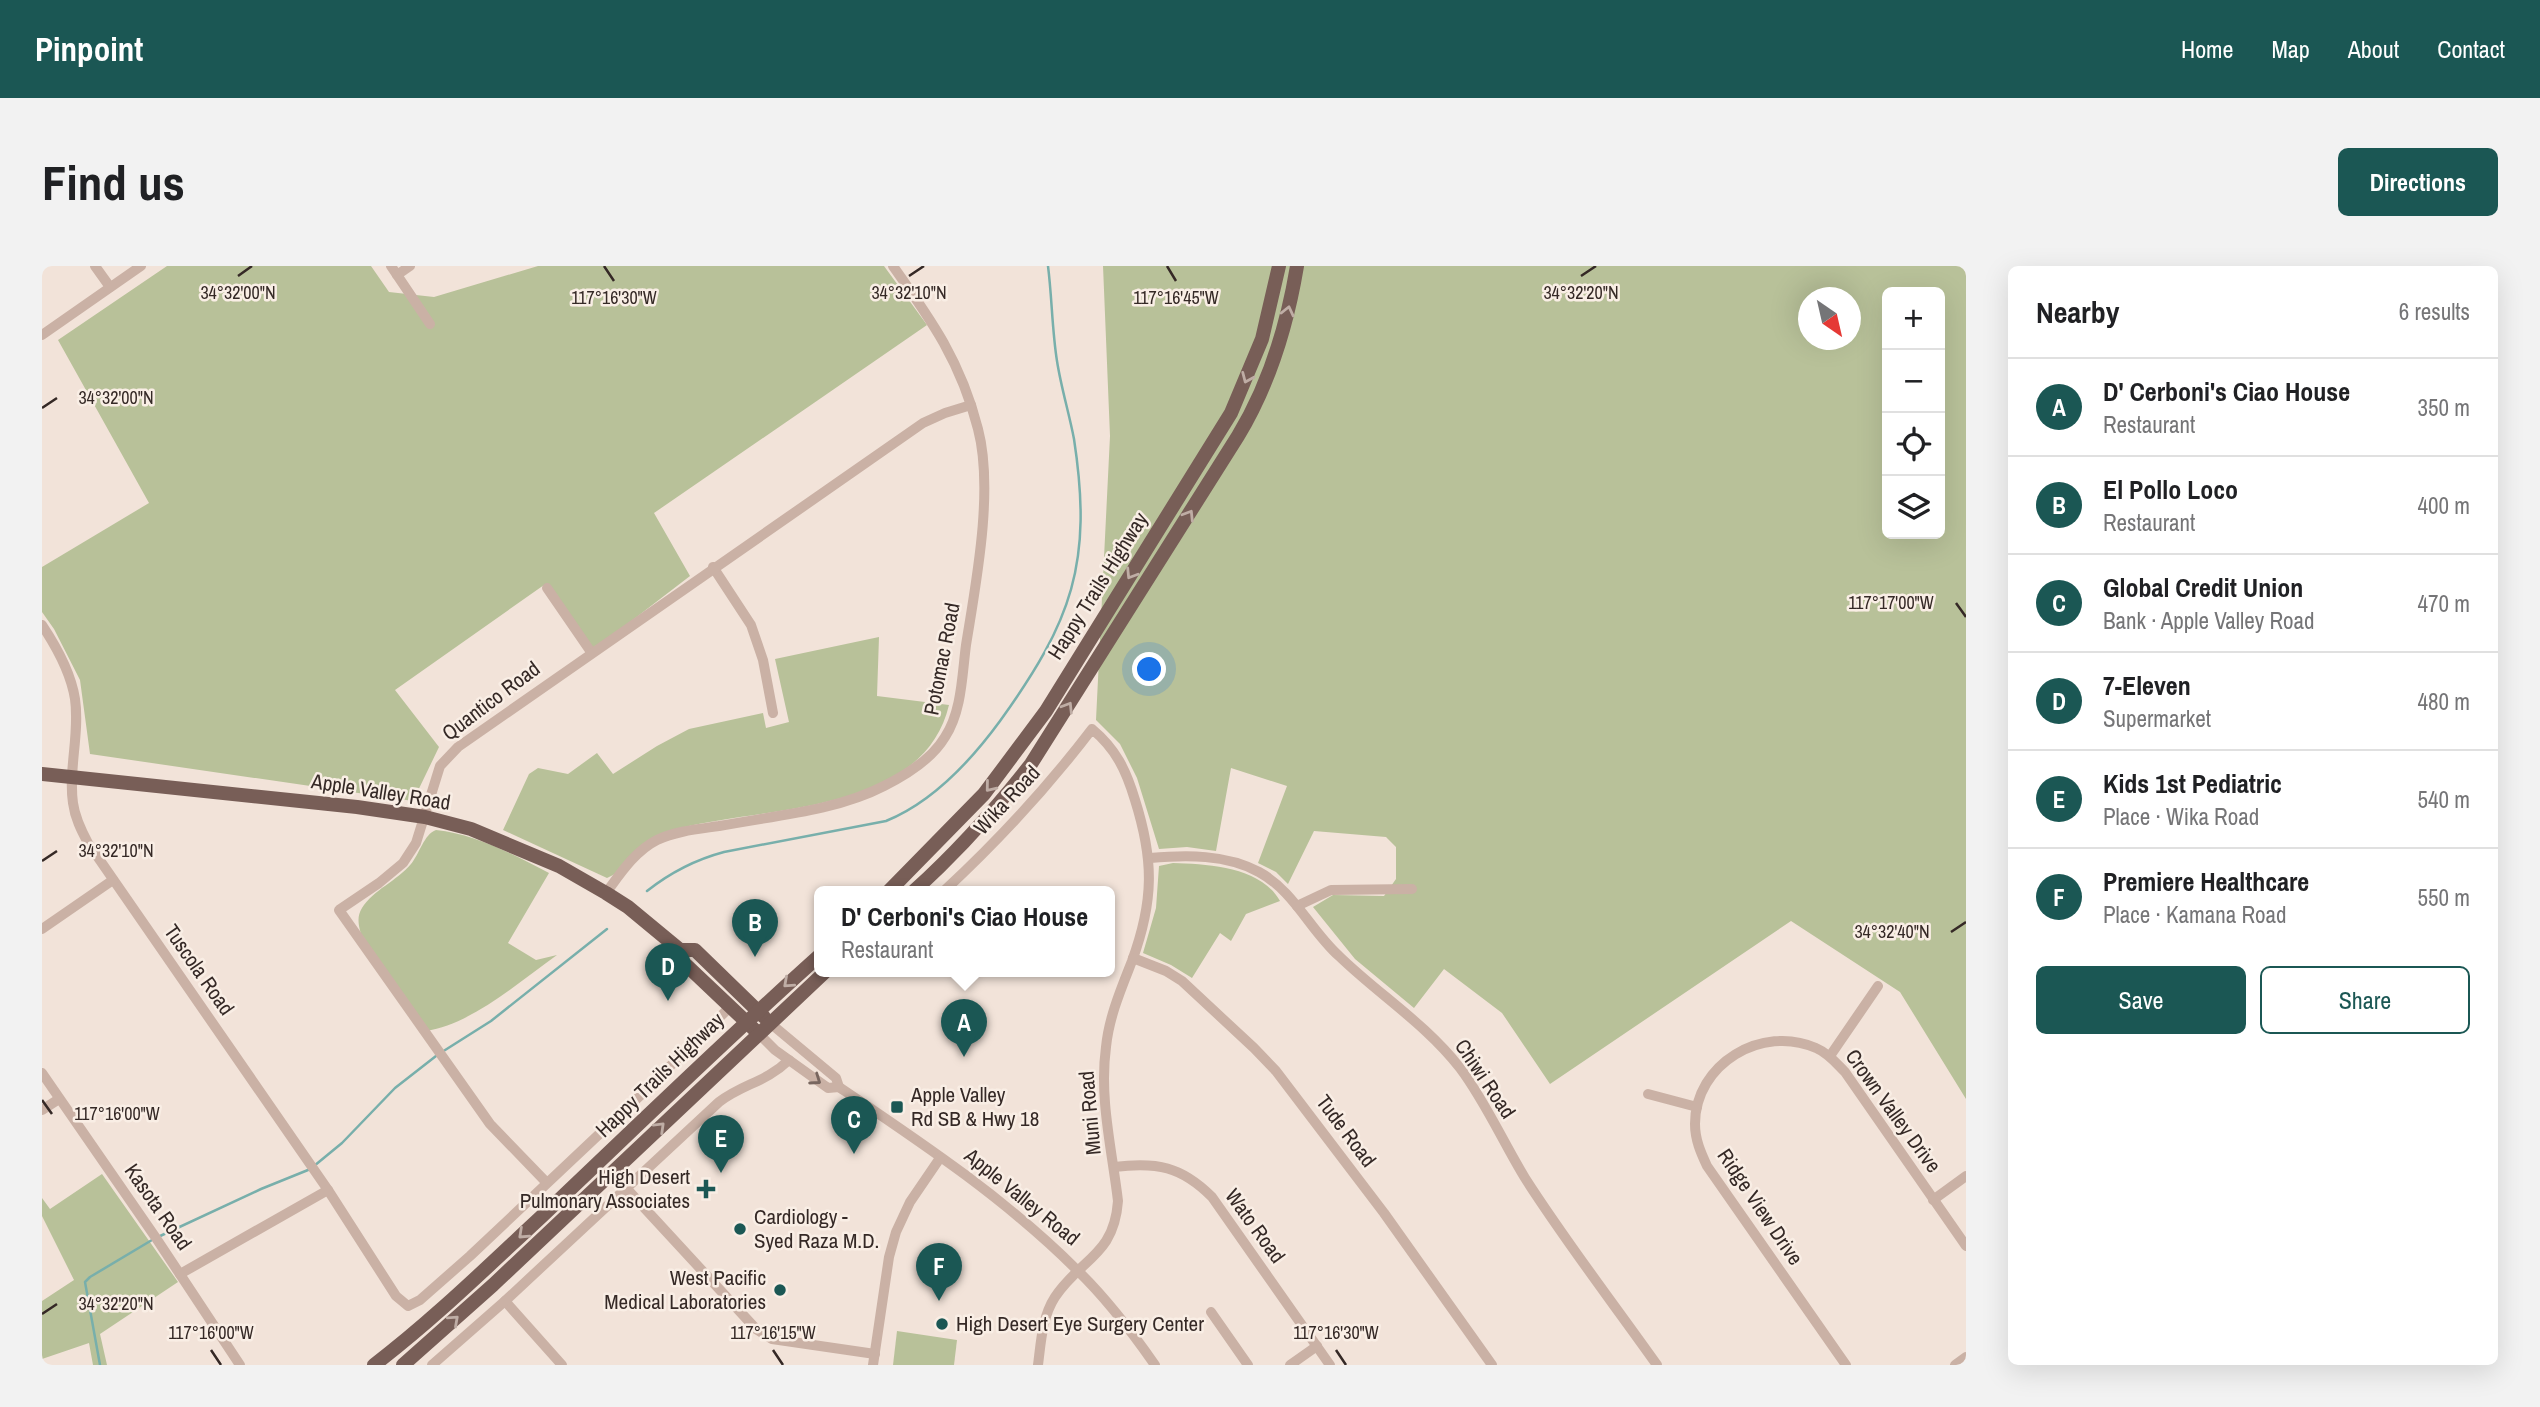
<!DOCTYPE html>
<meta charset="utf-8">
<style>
body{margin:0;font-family:"Archivo Narrow",sans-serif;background:#f2f2f2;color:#202124}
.controls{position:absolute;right:21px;top:21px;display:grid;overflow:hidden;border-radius:10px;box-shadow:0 7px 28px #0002}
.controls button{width:63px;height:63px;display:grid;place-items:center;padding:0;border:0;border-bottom:2px solid #e0e0e0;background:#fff;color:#202124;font:35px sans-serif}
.compass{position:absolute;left:1756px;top:21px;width:63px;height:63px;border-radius:50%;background:#fff;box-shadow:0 7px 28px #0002;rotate:146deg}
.you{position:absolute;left:1108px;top:404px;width:24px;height:24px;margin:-18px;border:5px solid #fff;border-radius:50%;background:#1a73e8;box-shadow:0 0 0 10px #1a73e833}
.badge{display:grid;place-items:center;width:46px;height:46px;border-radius:50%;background:#1b5754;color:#fff;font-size:23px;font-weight:700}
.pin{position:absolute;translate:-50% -58px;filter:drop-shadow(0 2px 4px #0008)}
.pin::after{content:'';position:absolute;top:37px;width:24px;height:21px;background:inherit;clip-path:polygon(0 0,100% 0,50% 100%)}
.popup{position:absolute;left:772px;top:620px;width:301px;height:91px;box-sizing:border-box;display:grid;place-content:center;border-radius:10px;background:#fff;filter:drop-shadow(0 2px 5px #0005);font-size:23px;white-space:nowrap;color:#757577}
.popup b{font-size:26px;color:#202124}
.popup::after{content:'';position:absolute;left:50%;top:100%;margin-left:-14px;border:14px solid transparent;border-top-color:#fff}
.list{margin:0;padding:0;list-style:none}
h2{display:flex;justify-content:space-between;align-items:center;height:91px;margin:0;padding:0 28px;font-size:30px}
h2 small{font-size:23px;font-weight:400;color:#757577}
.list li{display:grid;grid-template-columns:46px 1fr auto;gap:21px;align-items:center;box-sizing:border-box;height:98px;padding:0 28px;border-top:2px solid #e0e0e0}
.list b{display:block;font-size:26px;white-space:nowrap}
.list p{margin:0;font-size:23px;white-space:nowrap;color:#757577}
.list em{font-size:23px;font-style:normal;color:#757577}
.actions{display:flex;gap:14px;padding:21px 28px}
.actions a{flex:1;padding:16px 0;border:2px solid #1b5754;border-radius:10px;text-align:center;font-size:24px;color:#1b5754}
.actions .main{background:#1b5754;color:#fff}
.icon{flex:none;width:38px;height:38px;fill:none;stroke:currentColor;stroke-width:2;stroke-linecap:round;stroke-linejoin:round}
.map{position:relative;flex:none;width:1924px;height:1099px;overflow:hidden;border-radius:10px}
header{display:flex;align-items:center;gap:42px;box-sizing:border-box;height:98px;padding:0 35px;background:#1b5754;color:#fff}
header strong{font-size:33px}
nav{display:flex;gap:38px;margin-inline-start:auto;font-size:24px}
.intro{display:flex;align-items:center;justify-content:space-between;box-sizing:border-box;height:168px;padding:0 42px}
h1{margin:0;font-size:49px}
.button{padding:18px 32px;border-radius:10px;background:#1b5754;color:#fff;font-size:24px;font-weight:700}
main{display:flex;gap:42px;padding:0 42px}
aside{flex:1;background:#fff;border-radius:10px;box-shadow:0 7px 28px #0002}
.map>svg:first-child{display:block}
.green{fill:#b8c199;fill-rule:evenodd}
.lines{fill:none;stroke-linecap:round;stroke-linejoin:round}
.stream{stroke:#78afab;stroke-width:2.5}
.minor{stroke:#cab1a5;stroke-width:10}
.major{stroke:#785e57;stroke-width:14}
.oneway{stroke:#bfada5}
.oneway2{stroke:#78665f}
.ticks{fill:none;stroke:#352926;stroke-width:2.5}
.poi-dot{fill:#1b5754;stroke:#f9eee5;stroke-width:2.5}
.labels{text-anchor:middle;stroke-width:5;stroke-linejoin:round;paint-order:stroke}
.street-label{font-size:21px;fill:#352926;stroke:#f9eee5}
.poi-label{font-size:21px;fill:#352926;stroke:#f9eee5;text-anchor:start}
.ticks-label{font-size:18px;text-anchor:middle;fill:#352926;stroke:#f9eee5;stroke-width:5;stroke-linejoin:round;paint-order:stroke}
</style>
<header>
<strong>Pinpoint</strong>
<nav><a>Home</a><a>Map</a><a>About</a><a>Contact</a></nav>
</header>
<div class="intro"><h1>Find us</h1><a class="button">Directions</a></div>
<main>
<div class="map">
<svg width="1924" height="1099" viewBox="0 0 1924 1099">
<rect width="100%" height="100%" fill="#f2e3d9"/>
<g class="green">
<polygon points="125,0 329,0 347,26 392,31 496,0 842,0 885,59 612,247 648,310 549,386 502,319 353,424 397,481 371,535 48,488 38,414 12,363 0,346 0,301 107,237 16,74"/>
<path d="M 1061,0 L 1924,0 L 1924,833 L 1858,726 L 1749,655 L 1508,818 L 1460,747 L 1402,703 L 1372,742 L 1313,693 L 1271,641 L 1291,629 L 1342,630 L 1354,613 L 1354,581 L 1344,571 L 1272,565 L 1246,618 L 1234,606 L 1216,597 L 1245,520 L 1189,502 L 1174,585 L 1145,581 L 1117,583 L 1095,512 L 1078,478 L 1054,454 L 1068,170 ZM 1845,26 L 1898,26 L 1898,268 L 1845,268 ZM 1766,32 L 1808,32 L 1808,74 L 1766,74 Z"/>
<path d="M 837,371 L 835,430 L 907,439 C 881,548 725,540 639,562 C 618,567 587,603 565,612 L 461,564 L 487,508 L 496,502 L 526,508 L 555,487 L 571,508 L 615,480 L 647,463 L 721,447 L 724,462 L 747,456 L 733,393 Z"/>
<path d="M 394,564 C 434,568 472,589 507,607 L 466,677 L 494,694 L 515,689 C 477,716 430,758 384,765 L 319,668 C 316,658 315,650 320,642 C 331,624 355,615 369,598 C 377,589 382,568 394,564 Z"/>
<path d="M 1131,597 C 1167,598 1219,601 1238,635 L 1204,648 L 1189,675 L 1178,667 L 1150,712 L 1129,699 L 1101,687 L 1114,642 L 1117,600 Z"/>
<polygon points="60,908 136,1016 58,1068 65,1099 51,1099 47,1077 0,1093 0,1035 32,1014 0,950 0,932 8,943"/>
<polygon points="855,1065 915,1074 912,1099 851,1099"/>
</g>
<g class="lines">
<g class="stream">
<path d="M 605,625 C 629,606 652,594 682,586 L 844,555 C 891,536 928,496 958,455 C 1030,355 1051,297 1032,173 C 1027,147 1019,121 1015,95 C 1010,64 1010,31 1006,0"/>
<polyline points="400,786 449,755 565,663"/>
<polyline points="272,900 300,877 353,822 394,790"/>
<polyline points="116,971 219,923 266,904"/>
<polyline points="58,1099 43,1016 48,1011 110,974"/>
</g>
<g class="minor">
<polyline points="53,0 68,21"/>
<polyline points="349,0 388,58"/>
<polyline points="355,9 368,0"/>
<polyline points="0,69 99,0"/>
<polyline points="671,301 709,359 721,394 731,447"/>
<polyline points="505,322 549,386"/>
<path d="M 0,359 C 14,380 29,407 33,433 C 38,468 26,504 31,537 C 33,552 39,564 46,577 L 286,924 L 354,1030 L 366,1040 L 378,1034 L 428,990 L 604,824 L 689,740"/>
<path d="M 1108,592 C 1144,589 1184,588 1217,606 C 1252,625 1268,664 1297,690 C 1336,728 1384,758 1418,802 C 1443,835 1461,876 1483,912 C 1524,976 1571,1037 1615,1099"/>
<path d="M 902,625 C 957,574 1005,522 1050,463 C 1074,483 1084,504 1093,534 C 1112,594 1112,635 1090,695 C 1079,723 1067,751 1064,781 C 1057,832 1070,884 1076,935 C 1072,990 1039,992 1013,1031 C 1000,1051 999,1076 996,1099"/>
<path d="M 564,627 C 578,608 593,585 615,574 C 634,565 657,563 677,560 C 730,550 794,545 842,520 C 864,509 890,493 903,471 C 920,445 920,409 924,379 C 934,317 952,224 936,163 C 919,96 890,55 851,0"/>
<polyline points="1255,640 1289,624 1370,623"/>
<polyline points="0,663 71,614"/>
<polyline points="1091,692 1124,705 1140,715 1212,782 1234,805 1342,947 1450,1099"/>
<path d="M 728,757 L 794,812 L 797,821 C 880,877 964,933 1035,1004 C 1064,1032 1090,1066 1113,1099"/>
<polyline points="716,767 733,784 786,822 797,821"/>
<polyline points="1788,790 1836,720"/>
<polyline points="0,807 114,972 198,1099"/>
<polyline points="1606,828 1655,841"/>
<polyline points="0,844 17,833"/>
<path d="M 1072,901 C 1115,896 1139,900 1170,931 L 1288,1099"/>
<polyline points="504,916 448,858 297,644 337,617 361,597 374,577 398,500 416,481 881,157 903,147 929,139"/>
<polyline points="584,922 714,1063 730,1073 833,1088"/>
<polyline points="1891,934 1924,910"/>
<polyline points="138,1008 286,924"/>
<polyline points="463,1035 520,1099"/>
<polyline points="1169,1046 1206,1099"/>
<path d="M 390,1099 L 463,1035 L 677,836 C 702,817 723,817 747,794"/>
<polyline points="831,1099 847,991 854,966 868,936 898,892"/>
<polyline points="1248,1099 1275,1080"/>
<path d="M 1804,1099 L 1665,900 C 1659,887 1653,874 1653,858 C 1653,798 1720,758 1774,782 C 1786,787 1794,797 1803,806 L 1924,980"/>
<polyline points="1913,1099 1924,1091"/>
</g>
<g class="major">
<polyline points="0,508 315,541 383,551 429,563 517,600 564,627 586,641 638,684 641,696 716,767"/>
<polyline points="847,625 942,528 1004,445 1189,147 1220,73 1237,0"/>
<path d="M 872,625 C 915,586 953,544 989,498 L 1196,170 C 1228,117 1245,60 1255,0"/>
<polyline points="638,684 653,684 722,751"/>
<path d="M 332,1099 C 391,1054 444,1002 499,951 C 591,864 682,775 777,690"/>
<polyline points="361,1099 451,1019 784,705"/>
</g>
</g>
<defs><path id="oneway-chevron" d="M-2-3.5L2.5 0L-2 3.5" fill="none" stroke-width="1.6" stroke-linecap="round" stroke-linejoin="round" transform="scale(1.75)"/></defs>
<g class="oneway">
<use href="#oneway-chevron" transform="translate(1246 45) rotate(-77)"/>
<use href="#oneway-chevron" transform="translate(1205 112) rotate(113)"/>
<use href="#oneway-chevron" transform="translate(1147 249) rotate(-58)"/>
<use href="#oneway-chevron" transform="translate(1089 308) rotate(122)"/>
<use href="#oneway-chevron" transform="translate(1026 441) rotate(-58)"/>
<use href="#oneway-chevron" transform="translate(948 521) rotate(129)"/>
<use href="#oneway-chevron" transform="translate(746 717) rotate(138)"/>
<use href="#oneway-chevron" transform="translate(618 861) rotate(-44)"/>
<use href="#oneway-chevron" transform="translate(481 968) rotate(137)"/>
<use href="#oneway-chevron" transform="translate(412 1054) rotate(-42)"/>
</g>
<use class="oneway2" href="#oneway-chevron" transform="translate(774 814) rotate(35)"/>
<path class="ticks" d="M 562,0 L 572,15M 1125,0 L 1134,15M 196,10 L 210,0M 867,10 L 882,0M 1539,10 L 1554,0M 0,142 L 15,132M 1914,337 L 1924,351M 0,595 L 15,585M 1909,666 L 1924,656M 0,834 L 10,848M 0,1048 L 15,1038M 169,1084 L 179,1099M 731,1084 L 741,1099M 1294,1084 L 1304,1099"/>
<g class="poi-dot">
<rect x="848" y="834" width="14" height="14" rx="3.5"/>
<path d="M660.5 912.5h7v7h7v7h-7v7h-7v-7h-7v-7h7z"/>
<circle cx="698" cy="963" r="7"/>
<circle cx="738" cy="1024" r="7"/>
<circle cx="900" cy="1058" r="7"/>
</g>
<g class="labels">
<g class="street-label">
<text transform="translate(1056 320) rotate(-58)" y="7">Happy Trails Highway</text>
<text transform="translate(900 393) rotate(-79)" y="7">Potomac Road</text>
<text transform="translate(449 435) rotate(-37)" y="7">Quantico Road</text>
<text transform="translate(339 526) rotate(9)" y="7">Apple Valley Road</text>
<text transform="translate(965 534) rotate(-47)" y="7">Wika Road</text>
<text transform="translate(157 704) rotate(55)" y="7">Tuscola Road</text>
<text transform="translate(618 809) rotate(-44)" y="7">Happy Trails Highway</text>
<text transform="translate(1443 813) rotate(56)" y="7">Chiwi Road</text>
<text transform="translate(1851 845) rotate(54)" y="7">Crown Valley Drive</text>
<text transform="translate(1048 847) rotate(-95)" y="7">Muni Road</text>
<text transform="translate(1304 865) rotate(53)" y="7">Tude Road</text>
<text transform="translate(980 931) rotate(39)" y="7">Apple Valley Road</text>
<text transform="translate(116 941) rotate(55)" y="7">Kasota Road</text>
<text transform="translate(1718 941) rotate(56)" y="7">Ridge View Drive</text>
<text transform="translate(1213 960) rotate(54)" y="7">Wato Road</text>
</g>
<g class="poi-label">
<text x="869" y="836">Apple Valley<tspan x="869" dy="24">Rd SB &amp; Hwy 18</tspan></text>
<text x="648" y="918" text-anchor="end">High Desert<tspan x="648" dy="24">Pulmonary Associates</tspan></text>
<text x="712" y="958">Cardiology -<tspan x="712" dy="24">Syed Raza M.D.</tspan></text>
<text x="724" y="1019" text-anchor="end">West Pacific<tspan x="724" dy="24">Medical Laboratories</tspan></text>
<text x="914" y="1065">High Desert Eye Surgery Center</text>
</g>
</g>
<g class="ticks-label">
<text x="196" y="33">34°32'00"N</text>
<text x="867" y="33">34°32'10"N</text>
<text x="1539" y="33">34°32'20"N</text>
<text x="572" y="38">117°16'30"W</text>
<text x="1134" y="38">117°16'45"W</text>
<text x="74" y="138">34°32'00"N</text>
<text x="1849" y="343">117°17'00"W</text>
<text x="74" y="591">34°32'10"N</text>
<text x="1850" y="672">34°32'40"N</text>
<text x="75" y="854">117°16'00"W</text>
<text x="74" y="1044">34°32'20"N</text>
<text x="169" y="1073">117°16'00"W</text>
<text x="731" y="1073">117°16'15"W</text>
<text x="1294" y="1073">117°16'30"W</text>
</g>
</svg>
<div class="controls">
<button>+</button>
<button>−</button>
<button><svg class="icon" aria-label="locate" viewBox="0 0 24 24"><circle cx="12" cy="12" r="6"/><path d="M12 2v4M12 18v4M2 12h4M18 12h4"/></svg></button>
<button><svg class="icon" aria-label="layers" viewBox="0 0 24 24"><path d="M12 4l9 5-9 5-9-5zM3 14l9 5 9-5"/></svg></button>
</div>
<svg class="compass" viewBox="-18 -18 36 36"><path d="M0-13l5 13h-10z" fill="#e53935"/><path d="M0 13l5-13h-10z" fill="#757577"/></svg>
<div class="you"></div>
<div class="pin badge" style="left:922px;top:791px">A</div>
<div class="popup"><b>D' Cerboni's Ciao House</b>Restaurant</div>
<div class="pin badge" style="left:713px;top:691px">B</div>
<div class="pin badge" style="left:812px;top:888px">C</div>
<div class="pin badge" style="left:626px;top:735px">D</div>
<div class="pin badge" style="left:679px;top:907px">E</div>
<div class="pin badge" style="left:897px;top:1035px">F</div>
</div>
<aside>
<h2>Nearby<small>6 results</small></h2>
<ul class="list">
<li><span class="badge">A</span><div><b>D' Cerboni's Ciao House</b><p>Restaurant</p></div><em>350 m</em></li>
<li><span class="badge">B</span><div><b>El Pollo Loco</b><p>Restaurant</p></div><em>400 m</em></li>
<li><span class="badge">C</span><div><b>Global Credit Union</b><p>Bank · Apple Valley Road</p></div><em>470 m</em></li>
<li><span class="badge">D</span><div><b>7-Eleven</b><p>Supermarket</p></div><em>480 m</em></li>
<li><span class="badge">E</span><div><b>Kids 1st Pediatric</b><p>Place · Wika Road</p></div><em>540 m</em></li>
<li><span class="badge">F</span><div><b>Premiere Healthcare</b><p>Place · Kamana Road</p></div><em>550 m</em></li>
</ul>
<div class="actions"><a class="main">Save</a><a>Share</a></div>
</aside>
</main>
